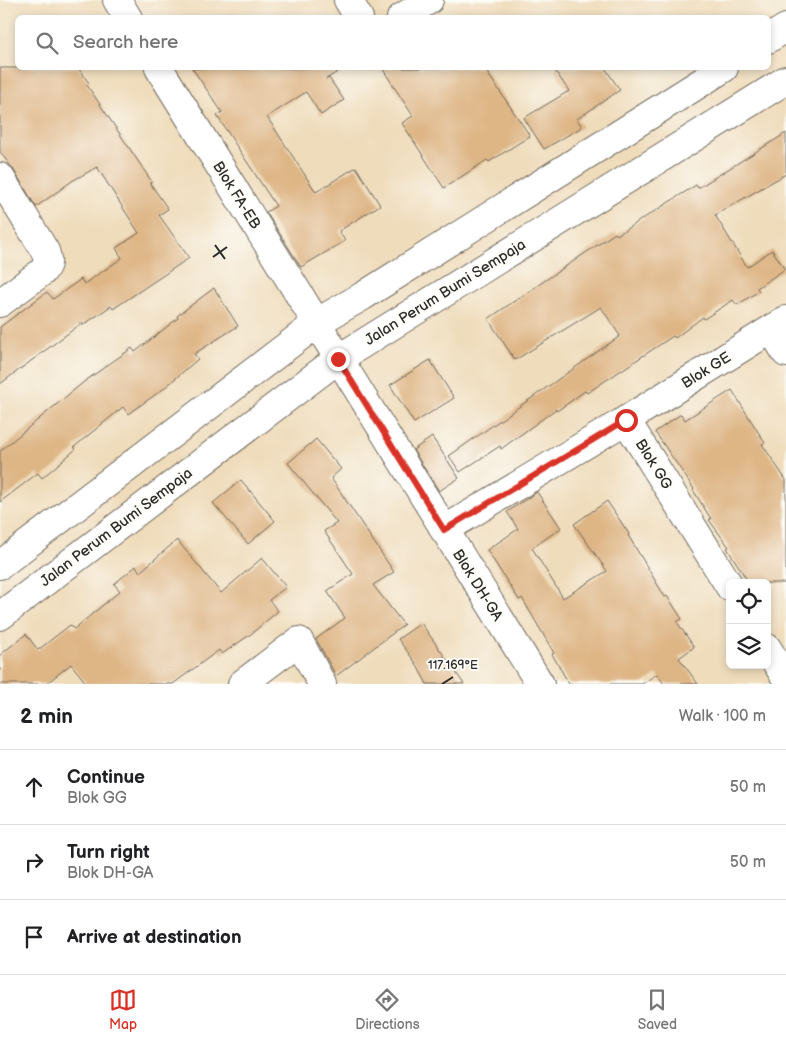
<!DOCTYPE html>
<meta charset="utf-8">
<style>
body{margin:0;font-family:"Balsamiq Sans",sans-serif;background:#f2f2f2;color:#202124}
.controls{position:absolute;right:15px;bottom:15px;display:grid;overflow:hidden;border-radius:8px;box-shadow:0 2px 8px #0003}
.controls button{width:45px;height:45px;display:grid;place-items:center;padding:0;border:0;border-bottom:1px solid #e0e0e0;background:#fff;color:#202124;font:25px sans-serif}
.stop{position:absolute;width:15px;height:15px;margin:-11px;border:4px solid #d93025;border-radius:50%;background:#fff}
.stop.end{background:#d93025;border-color:#fff;box-shadow:0 1px 5px #0008}
.list{margin:0;padding:0;list-style:none}
h2{display:flex;justify-content:space-between;align-items:center;height:65px;margin:0;padding:0 20px;font-size:21px}
h2 small{font-size:16px;font-weight:400;color:#757577}
.list li{display:grid;grid-template-columns:32px 1fr auto;gap:15px;align-items:center;box-sizing:border-box;height:75px;padding:0 20px;border-top:1px solid #e0e0e0}
.list b{display:block;font-size:19px;white-space:nowrap}
.list p{margin:0;font-size:16px;white-space:nowrap;color:#757577}
.list em{font-size:16px;font-style:normal;color:#757577}
.icon{flex:none;width:28px;height:28px;fill:none;stroke:currentColor;stroke-width:2;stroke-linecap:round;stroke-linejoin:round}
.map{position:relative;flex:none;width:786px;height:684px;overflow:hidden}
.search{position:absolute;background:#fff;box-shadow:0 2px 8px #0003;left:15px;right:15px;top:15px;height:55px;display:flex;align-items:center;gap:12px;box-sizing:border-box;padding:0 18px;border-radius:8px;color:#757577;font-size:19px}
.sheet{height:290px;background:#fff}
nav{display:flex;justify-content:space-around;align-items:center;box-sizing:border-box;height:70px;border-top:1px solid #e0e0e0;background:#fff;font-size:14px;color:#757577}
nav a{display:grid;justify-items:center;gap:2px}
nav .on{color:#d93025}
.map>svg:first-child{display:block}
.building{fill:#deb585}
.lines{fill:none;stroke-linecap:round;stroke-linejoin:round}
.minor-casing{stroke:#70695d;stroke-width:30}
.minor{stroke:#fff;stroke-width:28}
.route{stroke:#d93025;stroke-width:6}
.ticks{fill:none;stroke:#2b2b2b;stroke-width:2}
.labels{text-anchor:middle;stroke-width:4;stroke-linejoin:round;paint-order:stroke}
.street-label{font-size:15px;fill:#2b2b2b;stroke:#fdfcf7}
.ticks-label{font-size:12px;text-anchor:middle;fill:#2b2b2b;stroke:#fdfcf7;stroke-width:4;stroke-linejoin:round;paint-order:stroke}
</style>
<div class="map">
<svg width="786" height="684" viewBox="0 0 786 684">
<rect width="100%" height="100%" fill="#fdfcf7"/>
<filter id="ink" filterUnits="userSpaceOnUse"><feTurbulence type="fractalNoise" baseFrequency=".02" numOctaves="2"/><feDisplacementMap in="SourceGraphic" scale="10" xChannelSelector="R" yChannelSelector="G"/><feConvolveMatrix kernelMatrix="1 2 1 2 8 2 1 2 1" color-interpolation-filters="sRGB"/></filter>
<filter id="wash" filterUnits="userSpaceOnUse"><feTurbulence type="fractalNoise" baseFrequency=".0096" numOctaves="4" result="noise"/><feDisplacementMap in="SourceGraphic" scale="20" xChannelSelector="R" yChannelSelector="G"/><feGaussianBlur stdDeviation="1.12" result="paint"/><feColorMatrix in="noise" values="0 0 0 0 0 0 0 0 0 0 0 0 0 0 0 0 0 1.4 0 .05"/><feComposite in="paint" operator="in"/></filter>
<g filter="url(#wash)">
<rect width="100%" height="100%" fill="#efdcbb"/>
<g id="blocks">
<g class="building">
<polygon points="0,68 78,68 89,83 87,85 152,182 150,183 168,209 159,215 189,258 113,309 111,306 83,325 82,323 0,384 0,327 47,292 53,299 81,279 84,284 122,258 116,248 139,233 97,167 72,181 36,207 13,169 0,152"/>
<polygon points="192,68 344,68 326,79 329,78 344,100 321,115 306,92 267,117 316,192 356,167 380,205 339,231 345,241 301,267 266,212 276,206 217,116 222,112"/>
<polygon points="382,68 484,68 530,136 489,162 487,160 444,188 402,123 413,116"/>
<polygon points="553,68 605,68 620,90 577,119 582,127 544,149 524,118 569,91"/>
<polygon points="786,133 786,174 715,215 747,267 772,250 785,269 757,288 759,291 737,305 733,300 704,319 703,317 675,338 673,336 587,393 585,391 557,411 556,409 501,449 500,446 460,472 449,456 620,336 601,307 515,360 488,319 615,233 617,235 696,185 698,188"/>
<polygon points="214,288 238,326 194,354 198,359 162,390 128,414 123,407 74,447 76,449 42,478 38,473 0,502 0,451 85,381 132,348 135,352 178,318 177,316"/>
<polygon points="430,360 454,398 414,423 390,385"/>
<polygon points="732,390 765,443 762,444 786,480 786,583 749,583 727,548 729,547 709,520 711,519 693,490 694,489 655,432 681,414 685,420"/>
<polygon points="432,437 459,478 439,491 413,450"/>
<polygon points="316,439 341,469 331,478 394,572 373,585 404,625 336,676 316,639 345,618 327,591 353,574 324,531 337,523 288,463"/>
<polygon points="241,480 275,521 248,544 213,503"/>
<polygon points="537,492 561,528 532,548 563,598 607,571 574,524 607,501 629,534 628,535 665,597 667,596 682,619 677,622 694,647 679,658 698,684 664,684 657,674 642,684 569,684 552,654 554,653 522,598 519,600 487,550 518,529 507,512"/>
<polygon points="177,540 221,593 262,558 286,587 269,600 278,611 251,634 222,654 219,650 173,684 87,684 71,664 46,684 0,684 0,655 26,634 38,650 70,625 74,629 120,591 114,584 136,566 140,572"/>
<polygon points="421,623 464,684 427,684 415,662 398,639"/>
</g>
</g>
</g>
<g filter="url(#ink)">
<use href="#blocks" fill-opacity="0" stroke="#70695d" stroke-width="1"/>
<g class="lines">
<defs>
<g id="minor">
<polyline points="117,0 128,18"/>
<polyline points="348,0 359,18"/>
<polyline points="401,18 429,0"/>
<polyline points="768,39 786,28"/>
<polyline points="159,68 540,684"/>
<path d="M 0,177 L 45,251 C 48,260 49,264 42,272 L 0,303"/>
<polyline points="772,330 786,353"/>
<polyline points="626,420 786,320"/>
<polyline points="444,530 626,420 730,587"/>
<polyline points="0,565 303,334 316,323 363,296 724,68"/>
<polyline points="0,616 338,359 786,80"/>
<polyline points="767,648 786,678"/>
<polyline points="242,684 299,641 322,684"/>
</g>
</defs>
<use href="#minor" class="minor-casing"/>
<use href="#minor" class="minor"/>
</g>
</g>
<g class="lines" filter="url(#ink)">
<polyline class="route" points="338,359 444,530 626,420"/>
</g>
<path class="ticks" d="M 215,245 L 225,259M 213,257 L 227,247M 442,684 L 453,677"/>
<g class="labels">
<g class="street-label">
<text transform="translate(237 195) rotate(58)" y="5">Blok FA-EB</text>
<text transform="translate(445 292) rotate(-32)" y="5">Jalan Perum Bumi Sempaja</text>
<text transform="translate(706 370) rotate(-32)" y="5">Blok GE</text>
<text transform="translate(654 464) rotate(58)" y="5">Blok GG</text>
<text transform="translate(116 527) rotate(-37)" y="5">Jalan Perum Bumi Sempaja</text>
<text transform="translate(478 585) rotate(58)" y="5">Blok DH-GA</text>
</g>
</g>
<g class="ticks-label">
<text x="453" y="669">117.169°E</text>
</g>
</svg>
<div class="controls">
<button><svg class="icon" aria-label="locate" viewBox="0 0 24 24"><circle cx="12" cy="12" r="6"/><path d="M12 2v4M12 18v4M2 12h4M18 12h4"/></svg></button>
<button><svg class="icon" aria-label="layers" viewBox="0 0 24 24"><path d="M12 4l9 5-9 5-9-5zM3 14l9 5 9-5"/></svg></button>
</div>
<div class="stop" style="left:626px;top:420px"></div>
<div class="stop end" style="left:338px;top:359px"></div>
<div class="search"><svg class="icon" aria-label="search" viewBox="0 0 24 24"><circle cx="10" cy="10" r="6"/><path d="M15 15l6 6"/></svg>Search here</div>
</div>
<section class="sheet">
<h2>2 min<small>Walk · 100 m</small></h2>
<ul class="list">
<li><svg class="icon" aria-label="ahead" viewBox="0 0 24 24"><path d="M12 20V5M6 11l6-6 6 6"/></svg><div><b>Continue</b><p>Blok GG</p></div><em>50 m</em></li>
<li><svg class="icon" aria-label="right" viewBox="0 0 24 24"><path d="M7 20v-9h11M14 6l5 5-5 5"/></svg><div><b>Turn right</b><p>Blok DH-GA</p></div><em>50 m</em></li>
<li><svg class="icon" aria-label="arrive" viewBox="0 0 24 24"><path d="M6 21V4h12l-3 4 3 4H6"/></svg><div><b>Arrive at destination</b></div></li>
</ul>
</section>
<nav>
<a class="on"><svg class="icon" aria-label="map" viewBox="0 0 24 24"><path d="M3 6l6-2 6 2 6-2v14l-6 2-6-2-6 2zM9 4v14M15 6v14"/></svg>Map</a>
<a><svg class="icon" aria-label="directions" viewBox="0 0 24 24"><path d="M12 3l9 9-9 9-9-9zM9 14v-3h6M13 9l2 2-2 2"/></svg>Directions</a>
<a><svg class="icon" aria-label="saved" viewBox="0 0 24 24"><path d="M7 4h10v16l-5-4-5 4z"/></svg>Saved</a>
</nav>
